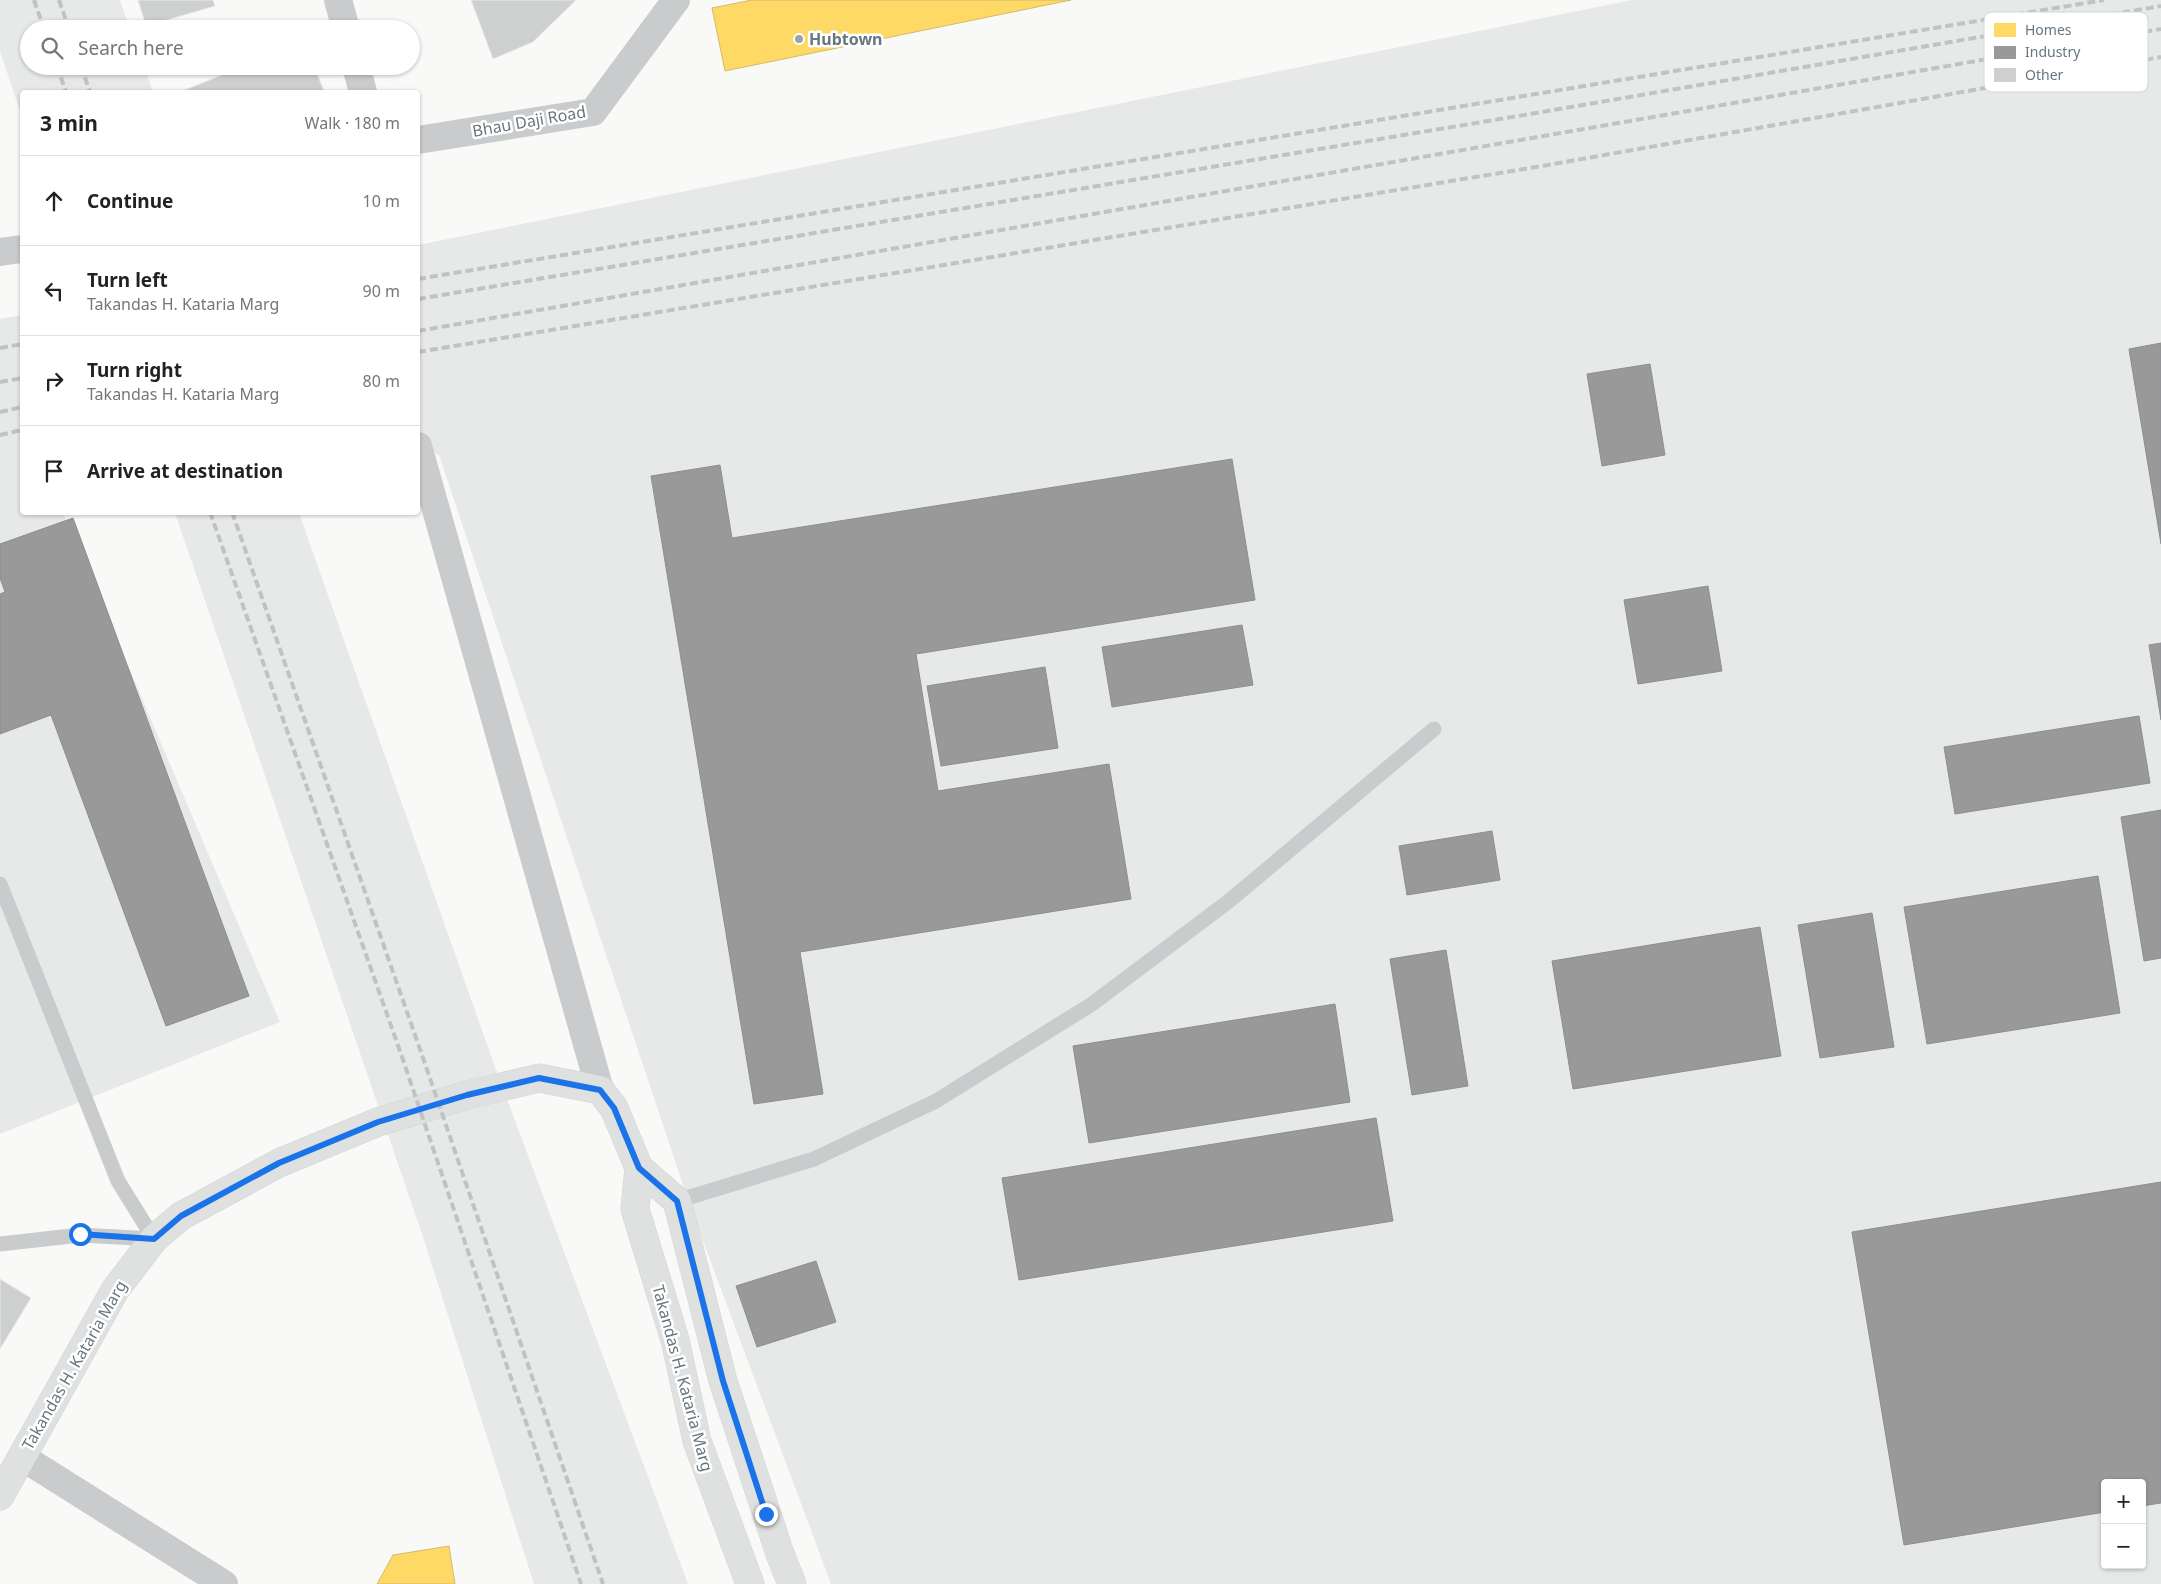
<!DOCTYPE html>
<meta charset="utf-8">
<style>
body{margin:0;font-family:"Noto Sans",sans-serif;background:#f6f6f6;color:#222}
.controls{position:absolute;right:15px;bottom:15px;display:grid;overflow:hidden;border-radius:5px;box-shadow:0 1px 4px #0004}
.controls button{width:45px;height:45px;display:grid;place-items:center;padding:0;border:0;border-bottom:1px solid #e0e0e0;background:#fff;color:#222;font:25px sans-serif}
.stop{position:absolute;width:15px;height:15px;margin:-11px;border:4px solid #1a73e8;border-radius:50%;background:#fff}
.stop.end{background:#1a73e8;border-color:#fff;box-shadow:0 1px 5px #0008}
.list{margin:0;padding:0;list-style:none}
h2{display:flex;justify-content:space-between;align-items:center;height:65px;margin:0;padding:0 20px;font-size:21px}
h2 small{font-size:16px;font-weight:400;color:#767676}
.list li{display:grid;grid-template-columns:32px 1fr auto;gap:15px;align-items:center;box-sizing:border-box;height:90px;padding:0 20px;border-top:1px solid #e0e0e0}
.list b{display:block;font-size:19px;white-space:nowrap}
.list p{margin:0;font-size:16px;white-space:nowrap;color:#767676}
.list em{font-size:16px;font-style:normal;color:#767676}
.icon{flex:none;width:28px;height:28px;fill:none;stroke:currentColor;stroke-width:2;stroke-linecap:round;stroke-linejoin:round}
.map{position:relative;flex:none;width:2161px;height:1584px;overflow:hidden}
.search{position:absolute;background:#fff;box-shadow:0 1px 4px #0004;left:20px;top:20px;width:400px;height:55px;display:flex;align-items:center;gap:12px;box-sizing:border-box;padding:0 18px;border-radius:28px;color:#767676;font-size:19px}
.panel{position:absolute;background:#fff;box-shadow:0 1px 4px #0004;left:20px;top:90px;width:400px;height:425px;border-radius:5px}
.map>svg:first-child{display:block}
.built{fill:#e7e9e8;fill-rule:evenodd}
.homes{fill:#ffd966;stroke:#d1bc6e}
.industry{fill:#999;stroke:#8a8f91}
.building{fill:#ced0d0;stroke:#e8e8e8}
.lines{fill:none;stroke-linecap:round;stroke-linejoin:round}
.secondary-casing{stroke:#d4d5d5;stroke-width:29}
.service{stroke:#cacbcc;stroke-width:15}
.minor{stroke:#cacbcc;stroke-width:28}
.secondary{stroke:#dfe0e0;stroke-width:28}
.rail{stroke:#c0c2c3;stroke-width:4;stroke-dasharray:8 4;stroke-linecap:butt}
.route{stroke:#1a73e8;stroke-width:6}
.poi-dot{fill:#9aa4a9;stroke:#fff;stroke-width:2}
.labels{text-anchor:middle;stroke-width:5;stroke-linejoin:round;paint-order:stroke}
.poi-label{font-size:16px;font-weight:bold;fill:#67777f;stroke:#fff;text-anchor:start}
.street-label{font-size:16px;fill:#67777f;stroke:#fff}
.key{fill:#fff;stroke:#d1d6d9;stroke-width:1}
.key-label{font-size:14px;fill:#67777f}
</style>
<div class="map">
<svg width="2161" height="1584" viewBox="0 0 2161 1584">
<rect width="100%" height="100%" fill="#f9f9f8"/>
<g class="built">
<polygon points="0,0 120,0 130,29 29,29 29,66 144,66 153,92 22,92 22,117 0,51"/>
<path d="M 1632,0 L 2161,0 L 2161,1584 L 831,1584 L 690,1206 L 439,455 L 418,446 L 418,245 ZM 2105,1483 L 2142,1483 L 2142,1565 L 2105,1565 Z"/>
<polygon points="22,315 22,512 63,513 280,1022 0,1134 0,319"/>
<polygon points="175,513 299,513 494,1064 688,1584 534,1584 422,1234"/>
</g>
<g class="homes">
<polygon points="752,0 1071,0 725,71 712,8"/>
<polygon points="449,1546 455,1584 377,1584 393,1555"/>
</g>
<g class="industry">
<polygon points="2161,343 2161,544 2129,349"/>
<polygon points="1650,364 1665,455 1602,466 1587,374"/>
<polygon points="1232,459 1255,600 916,654 938,791 1109,764 1131,899 800,952 823,1094 754,1104 651,476 720,465 732,538"/>
<polygon points="73,518 249,996 166,1026 51,715 0,734 0,594 5,592 0,578 0,544"/>
<polygon points="1708,586 1722,671 1638,684 1624,600"/>
<polygon points="1242,625 1253,685 1112,707 1102,647"/>
<polygon points="2161,643 2161,720 2149,645"/>
<polygon points="1045,667 1058,748 941,766 927,686"/>
<polygon points="2139,716 2150,783 1955,814 1944,747"/>
<polygon points="2161,810 2161,958 2144,961 2121,817"/>
<polygon points="1492,831 1500,880 1407,895 1399,846"/>
<polygon points="2098,876 2120,1013 1927,1044 1904,907"/>
<polygon points="1872,913 1894,1047 1820,1058 1798,925"/>
<polygon points="1760,927 1781,1056 1573,1089 1552,961"/>
<polygon points="1446,950 1468,1086 1412,1095 1390,959"/>
<polygon points="1335,1004 1350,1102 1089,1143 1073,1046"/>
<polygon points="1376,1118 1393,1221 1019,1280 1002,1178"/>
<polygon points="2161,1182 2161,1503 2142,1506 2142,1483 2105,1483 2105,1512 1904,1545 1852,1232"/>
<polygon points="816,1261 836,1322 757,1347 736,1286"/>
</g>
<g class="building">
<polygon points="138,0 213,0 215,6 146,26"/>
<polygon points="471,0 576,0 533,42 493,59"/>
<polygon points="245,66 314,66 324,91 182,92 182,91"/>
<polygon points="0,1279 31,1298 0,1349"/>
</g>
<g class="lines">
<defs>
<g id="secondary">
<polyline points="639,1168 635,1209 675,1340 697,1441 750,1584"/>
<polyline points="0,1496 115,1290 154,1239 181,1216 279,1163 378,1122 467,1095 539,1078 600,1090 614,1108 639,1168 677,1201 723,1381 780,1554 792,1584"/>
</g>
</defs>
<use href="#secondary" class="secondary-casing"/>
<g class="service">
<polyline points="0,884 118,1181 154,1239"/>
<polyline points="677,1201 814,1159 936,1101 1092,1004 1229,901 1434,729"/>
<polyline points="0,1244 80,1235 154,1239"/>
</g>
<g class="minor">
<polyline points="338,0 346,29"/>
<polyline points="356,66 363,92"/>
<polyline points="418,140 593,112 676,0"/>
<polyline points="0,252 22,249"/>
<polyline points="418,446 600,1090"/>
<polyline points="22,1457 224,1584"/>
</g>
<use href="#secondary" class="secondary"/>
<g class="rail">
<polyline points="34,0 44,29"/>
<polyline points="59,0 69,29"/>
<polyline points="57,66 66,92"/>
<polyline points="81,66 90,92"/>
<polyline points="418,279 2104,0"/>
<polyline points="418,299 1530,114 2161,6"/>
<polyline points="418,331 2161,29"/>
<polyline points="0,348 22,344"/>
<polyline points="418,352 1542,166 2161,57"/>
<polyline points="0,382 22,378"/>
<polyline points="0,412 22,407"/>
<polyline points="0,435 22,430"/>
<polyline points="210,512 401,1054 581,1584"/>
<polyline points="232,512 421,1052 603,1584"/>
</g>
</g>
<g class="lines">
<polyline class="route" points="80,1234 154,1239 181,1216 279,1163 378,1122 467,1095 539,1078 600,1090 614,1108 639,1168 677,1201 723,1381 766,1514"/>
</g>
<circle class="poi-dot" cx="799" cy="39" r="5"/>
<g class="labels">
<g class="poi-label">
<text x="809" y="45">Hubtown</text>
</g>
<g class="street-label">
<text transform="translate(529 121) rotate(-10)" y="6">Bhau Daji Road</text>
<text transform="translate(74 1365) rotate(-60)" y="6">Takandas H. Kataria Marg</text>
<text transform="translate(683 1378) rotate(75)" y="6">Takandas H. Kataria Marg</text>
</g>
</g>
<rect x="1984" y="12" width="164" height="80" rx="8" class="key"/>
<rect x="1994" y="23" width="22" height="14" fill="#ffd966"/>
<rect x="1994" y="46" width="22" height="13" fill="#999"/>
<rect x="1994" y="68" width="22" height="14" fill="#ced0d0"/>
<g class="key-label">
<text x="2025" y="35">Homes</text>
<text x="2025" y="57">Industry</text>
<text x="2025" y="80">Other</text>
</g>
</svg>
<div class="controls">
<button>+</button>
<button>−</button>
</div>
<div class="stop" style="left:80px;top:1234px"></div>
<div class="stop end" style="left:766px;top:1514px"></div>
<div class="search"><svg class="icon" aria-label="search" viewBox="0 0 24 24"><circle cx="10" cy="10" r="6"/><path d="M15 15l6 6"/></svg>Search here</div>
<section class="panel">
<h2>3 min<small>Walk · 180 m</small></h2>
<ul class="list">
<li><svg class="icon" aria-label="ahead" viewBox="0 0 24 24"><path d="M12 20V5M6 11l6-6 6 6"/></svg><div><b>Continue</b></div><em>10 m</em></li>
<li><svg class="icon" aria-label="left" viewBox="0 0 24 24"><path d="M17 20v-9H6M10 6l-5 5 5 5"/></svg><div><b>Turn left</b><p>Takandas H. Kataria Marg</p></div><em>90 m</em></li>
<li><svg class="icon" aria-label="right" viewBox="0 0 24 24"><path d="M7 20v-9h11M14 6l5 5-5 5"/></svg><div><b>Turn right</b><p>Takandas H. Kataria Marg</p></div><em>80 m</em></li>
<li><svg class="icon" aria-label="arrive" viewBox="0 0 24 24"><path d="M6 21V4h12l-3 4 3 4H6"/></svg><div><b>Arrive at destination</b></div></li>
</ul>
</section>
</div>
